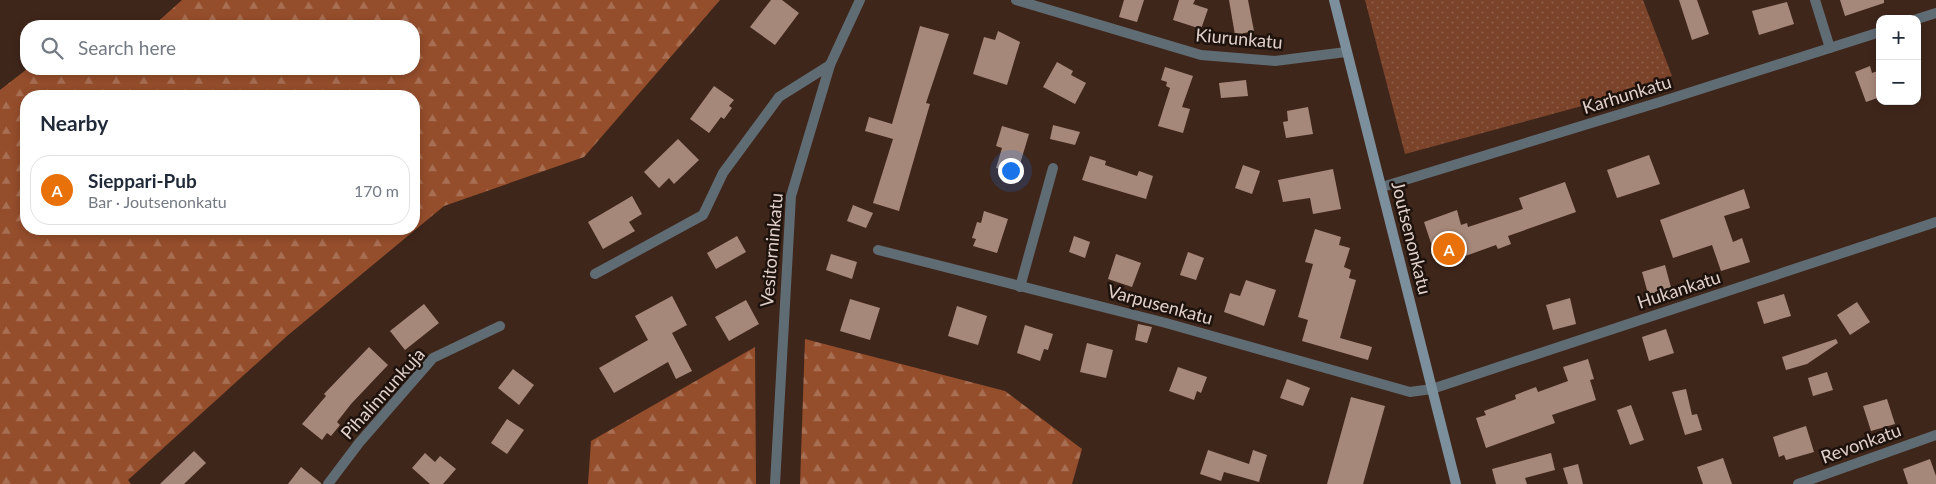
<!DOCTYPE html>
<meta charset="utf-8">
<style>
body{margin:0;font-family:Lato,sans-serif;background:#f2f2f3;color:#1f2937}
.controls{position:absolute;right:15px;top:15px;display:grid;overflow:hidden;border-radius:10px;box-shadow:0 2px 8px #0003}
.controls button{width:45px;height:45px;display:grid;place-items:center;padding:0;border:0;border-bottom:1px solid #e0e1e3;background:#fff;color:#1f2937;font:25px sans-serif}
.you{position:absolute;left:1010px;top:170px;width:18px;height:18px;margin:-12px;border:4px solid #fff;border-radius:50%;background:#1a73e8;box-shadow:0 0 0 8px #1a73e833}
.badge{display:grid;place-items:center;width:32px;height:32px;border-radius:50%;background:#446d8c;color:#fff;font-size:16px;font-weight:700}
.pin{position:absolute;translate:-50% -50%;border:2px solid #fff;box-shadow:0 1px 5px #0006}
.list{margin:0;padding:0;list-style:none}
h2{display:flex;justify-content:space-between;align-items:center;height:65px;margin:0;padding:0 20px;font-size:21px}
h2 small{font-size:16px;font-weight:400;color:#747a83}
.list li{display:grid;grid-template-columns:32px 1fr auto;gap:15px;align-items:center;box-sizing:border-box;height:70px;margin:0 10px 10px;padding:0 10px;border:1px solid #e0e1e3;border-radius:20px}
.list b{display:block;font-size:19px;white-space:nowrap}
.list p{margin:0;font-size:16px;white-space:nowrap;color:#747a83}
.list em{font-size:16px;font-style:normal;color:#747a83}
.icon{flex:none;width:28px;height:28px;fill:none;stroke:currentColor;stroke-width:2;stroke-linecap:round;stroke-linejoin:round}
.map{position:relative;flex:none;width:1936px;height:484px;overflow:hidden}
.search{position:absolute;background:#fff;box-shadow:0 2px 8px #0003;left:20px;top:20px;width:400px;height:55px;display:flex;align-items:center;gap:12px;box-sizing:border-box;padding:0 18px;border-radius:20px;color:#747a83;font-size:19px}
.panel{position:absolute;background:#fff;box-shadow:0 2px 8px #0003;left:20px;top:90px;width:400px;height:145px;border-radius:20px}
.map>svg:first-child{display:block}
.grass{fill:url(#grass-dots)}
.forest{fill:url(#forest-firs);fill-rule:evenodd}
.building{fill:#a6887a}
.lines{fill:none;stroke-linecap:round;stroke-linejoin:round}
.street{stroke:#606c74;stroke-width:10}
.secondary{stroke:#7c8f9c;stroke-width:10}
.labels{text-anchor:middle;stroke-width:5;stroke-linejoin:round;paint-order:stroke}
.street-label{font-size:18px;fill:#e1d0c9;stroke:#1e120d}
</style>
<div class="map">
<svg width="1936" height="484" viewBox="0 0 1936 484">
<defs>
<pattern id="grass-dots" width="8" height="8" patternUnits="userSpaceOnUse" patternTransform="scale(1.25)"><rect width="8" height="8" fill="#7a432a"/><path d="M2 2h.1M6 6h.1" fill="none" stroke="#8d5d48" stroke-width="1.8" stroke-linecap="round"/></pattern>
<pattern id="forest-firs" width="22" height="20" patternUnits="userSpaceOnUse" patternTransform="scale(1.25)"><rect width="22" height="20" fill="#954e2c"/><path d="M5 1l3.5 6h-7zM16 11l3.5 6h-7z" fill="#a86f53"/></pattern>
</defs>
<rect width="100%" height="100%" fill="#3f261b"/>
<polygon class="grass" points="1365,0 1643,0 1672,76 1626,94 1405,154"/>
<g class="forest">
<path d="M 182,0 L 720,0 L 584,157 L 444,206 L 287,336 L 128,480 L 131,484 L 0,484 L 0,90 L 27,69 L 414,69 L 414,26 L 153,26 ZM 26,96 L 414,96 L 414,229 L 26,229 Z"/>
<polygon points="805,339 1005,391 1082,449 1072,484 800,484"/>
<polygon points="755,347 756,484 588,484 591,441"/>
</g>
<g class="building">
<polygon points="771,0 782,0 799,13 775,45 750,27"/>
<polygon points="1124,0 1144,0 1137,22 1119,17"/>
<polygon points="1179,0 1195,0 1193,4 1208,9 1201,29 1173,20"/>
<polygon points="1229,0 1248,0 1254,31 1235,35"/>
<polygon points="1679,0 1697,0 1709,34 1692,40"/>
<polygon points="1840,0 1884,0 1884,3 1845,16"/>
<polygon points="1787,2 1794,24 1759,35 1752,11"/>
<polygon points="920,26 949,34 926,103 930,104 899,211 873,203 893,139 865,131 869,117 892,124"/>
<polygon points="998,31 1020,42 1007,85 973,74 984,37 995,40"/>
<polygon points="1057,62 1073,71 1071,75 1086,83 1075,104 1043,87"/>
<polygon points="1870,66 1872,73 1880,70 1880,97 1866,102 1855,72"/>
<polygon points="1165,67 1193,76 1182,107 1190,109 1183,133 1158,126 1170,88 1166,86 1167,82 1161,80"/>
<polygon points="1246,80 1248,96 1221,98 1219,83"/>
<polygon points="714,86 734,100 729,106 732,108 724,119 721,117 709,133 690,119"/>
<polygon points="1308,107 1313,134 1286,138 1283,122 1288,121 1287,111"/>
<polygon points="1053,125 1080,132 1075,145 1050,139"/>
<polygon points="1002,126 1029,134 1017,174 996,168 1002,148 996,146"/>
<polygon points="678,139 699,160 674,184 669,178 659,188 644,172"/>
<polygon points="1649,155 1660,184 1617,198 1607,170"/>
<polygon points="1090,156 1106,161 1105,165 1137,176 1139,171 1153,176 1146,199 1082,180"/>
<polygon points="1243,165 1260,171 1252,194 1235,188"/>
<polygon points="1333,169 1341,209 1313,214 1310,198 1283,202 1278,180"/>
<polygon points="1565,182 1576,212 1508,236 1511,244 1498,249 1496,245 1443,264 1437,244 1432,246 1424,222 1457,210 1461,225 1467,223 1468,227 1523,209 1519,198"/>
<polygon points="1744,189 1750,208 1724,216 1733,242 1742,238 1750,262 1721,271 1712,245 1673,258 1660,220"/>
<polygon points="632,196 642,214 629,222 635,231 603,249 588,222"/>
<polygon points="853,205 873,213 866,228 847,221"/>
<polygon points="984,211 1008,219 997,253 973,246 976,239 972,238 977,222 981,223"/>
<polygon points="1315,229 1341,237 1339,245 1350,248 1344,267 1351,270 1349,278 1356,280 1340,338 1372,347 1368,360 1302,341 1308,320 1298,317 1313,264 1305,262"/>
<polygon points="737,236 746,252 716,269 707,253"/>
<polygon points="1074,236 1090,242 1085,258 1069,252"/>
<polygon points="1188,252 1204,258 1196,280 1180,275"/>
<polygon points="831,254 857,262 852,279 826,270"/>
<polygon points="1116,254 1141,263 1132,287 1108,279"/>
<polygon points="1665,265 1673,295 1650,301 1642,272"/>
<polygon points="1246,280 1276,290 1264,326 1224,312 1230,293 1240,296"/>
<polygon points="1784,294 1791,316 1764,324 1757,302"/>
<polygon points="672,296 687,325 672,333 692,371 676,379 668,362 614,393 599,368 648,340 635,316"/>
<polygon points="1570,298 1576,324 1553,330 1546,305"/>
<polygon points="850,299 880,308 870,340 840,331"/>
<polygon points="746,300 759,324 729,341 715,317"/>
<polygon points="1857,302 1870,322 1850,335 1837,315"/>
<polygon points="424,304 439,323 405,350 390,331"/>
<polygon points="957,306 987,316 978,345 948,336"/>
<polygon points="1138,324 1152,327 1147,343 1135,340"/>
<polygon points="1025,325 1053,334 1048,350 1044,349 1040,361 1017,353"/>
<polygon points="1666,329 1674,353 1649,361 1642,337"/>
<polygon points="1836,339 1838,343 1807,364 1786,370 1782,357"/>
<polygon points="1087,343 1113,350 1106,378 1080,372"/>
<polygon points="369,347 388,365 351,404 337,422 340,425 331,436 327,433 322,440 302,424 326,396 324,394"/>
<polygon points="1588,359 1594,379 1590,380 1596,400 1552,415 1555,423 1486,448 1476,418 1486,415 1484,411 1516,399 1515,395 1536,387 1538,392 1568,381 1563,367"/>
<polygon points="1178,367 1207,377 1201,393 1197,391 1194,400 1169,391"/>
<polygon points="513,369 534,385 519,405 498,388"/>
<polygon points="1827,372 1833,390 1813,396 1808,378"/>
<polygon points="1287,379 1310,388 1303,406 1280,398"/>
<polygon points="1686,389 1692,415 1697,414 1702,430 1685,435 1672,392"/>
<polygon points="1351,397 1385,406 1363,484 1327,484"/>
<polygon points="1887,399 1895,424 1871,431 1863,406"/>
<polygon points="1631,405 1644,440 1630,445 1617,410"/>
<polygon points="507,419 524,430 507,454 491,443"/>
<polygon points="1806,426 1814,452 1786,460 1784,455 1779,457 1773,437"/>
<polygon points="1208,450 1249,464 1253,450 1267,455 1259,482 1224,472 1221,481 1200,474"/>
<polygon points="194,451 206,463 184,484 160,484"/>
<polygon points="425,453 435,462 440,456 456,469 443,484 430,484 412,468"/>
<polygon points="1551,453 1555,470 1525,478 1527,484 1496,484 1492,469"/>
<polygon points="1723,458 1732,484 1703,484 1697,467"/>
<polygon points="1930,459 1936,476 1936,484 1908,484 1903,469"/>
<polygon points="1578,464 1583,484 1568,484 1563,468"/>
<polygon points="301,467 321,483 321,484 288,484"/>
</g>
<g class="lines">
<g class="street">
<polyline points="1016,0 1201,55 1275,61 1346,52"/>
<polyline points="1815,0 1830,48"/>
<polyline points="1917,19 1936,13"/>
<polyline points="1382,187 1660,102 1880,32"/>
<polyline points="878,250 1166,323 1410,392 1432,389 1936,222"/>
<polyline points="595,274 703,215 723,173 779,97 830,65"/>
<polyline points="1020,287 1053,168"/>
<polyline points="328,484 359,443 433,358 500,326"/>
<polyline points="775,484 791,196 830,65 860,0"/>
<polyline points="1798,484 1936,435"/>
</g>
<polyline class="secondary" points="1334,0 1456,484"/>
</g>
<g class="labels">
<g class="street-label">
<text transform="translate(1239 39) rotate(5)" y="6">Kiurunkatu</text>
<text transform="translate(1627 95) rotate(-17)" y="6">Karhunkatu</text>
<text transform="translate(1411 238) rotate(76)" y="6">Joutsenonkatu</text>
<text transform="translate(772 250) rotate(-85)" y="6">Vesitorninkatu</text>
<text transform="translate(1679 290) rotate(-18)" y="6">Hukankatu</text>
<text transform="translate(1160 305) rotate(15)" y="6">Varpusenkatu</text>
<text transform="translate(383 394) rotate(-48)" y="6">Pihalinnunkuja</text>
<text transform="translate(1861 444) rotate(-20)" y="6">Revonkatu</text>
</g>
</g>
</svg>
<div class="controls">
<button>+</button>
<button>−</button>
</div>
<div class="you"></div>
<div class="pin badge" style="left:1449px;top:249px;background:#e8710a">A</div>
<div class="search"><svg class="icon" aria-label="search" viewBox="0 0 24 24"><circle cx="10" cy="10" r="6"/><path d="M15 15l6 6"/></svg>Search here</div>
<section class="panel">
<h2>Nearby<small></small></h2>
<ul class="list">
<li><span class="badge" style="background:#e8710a">A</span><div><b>Sieppari-Pub</b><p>Bar · Joutsenonkatu</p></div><em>170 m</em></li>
</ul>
</section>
</div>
